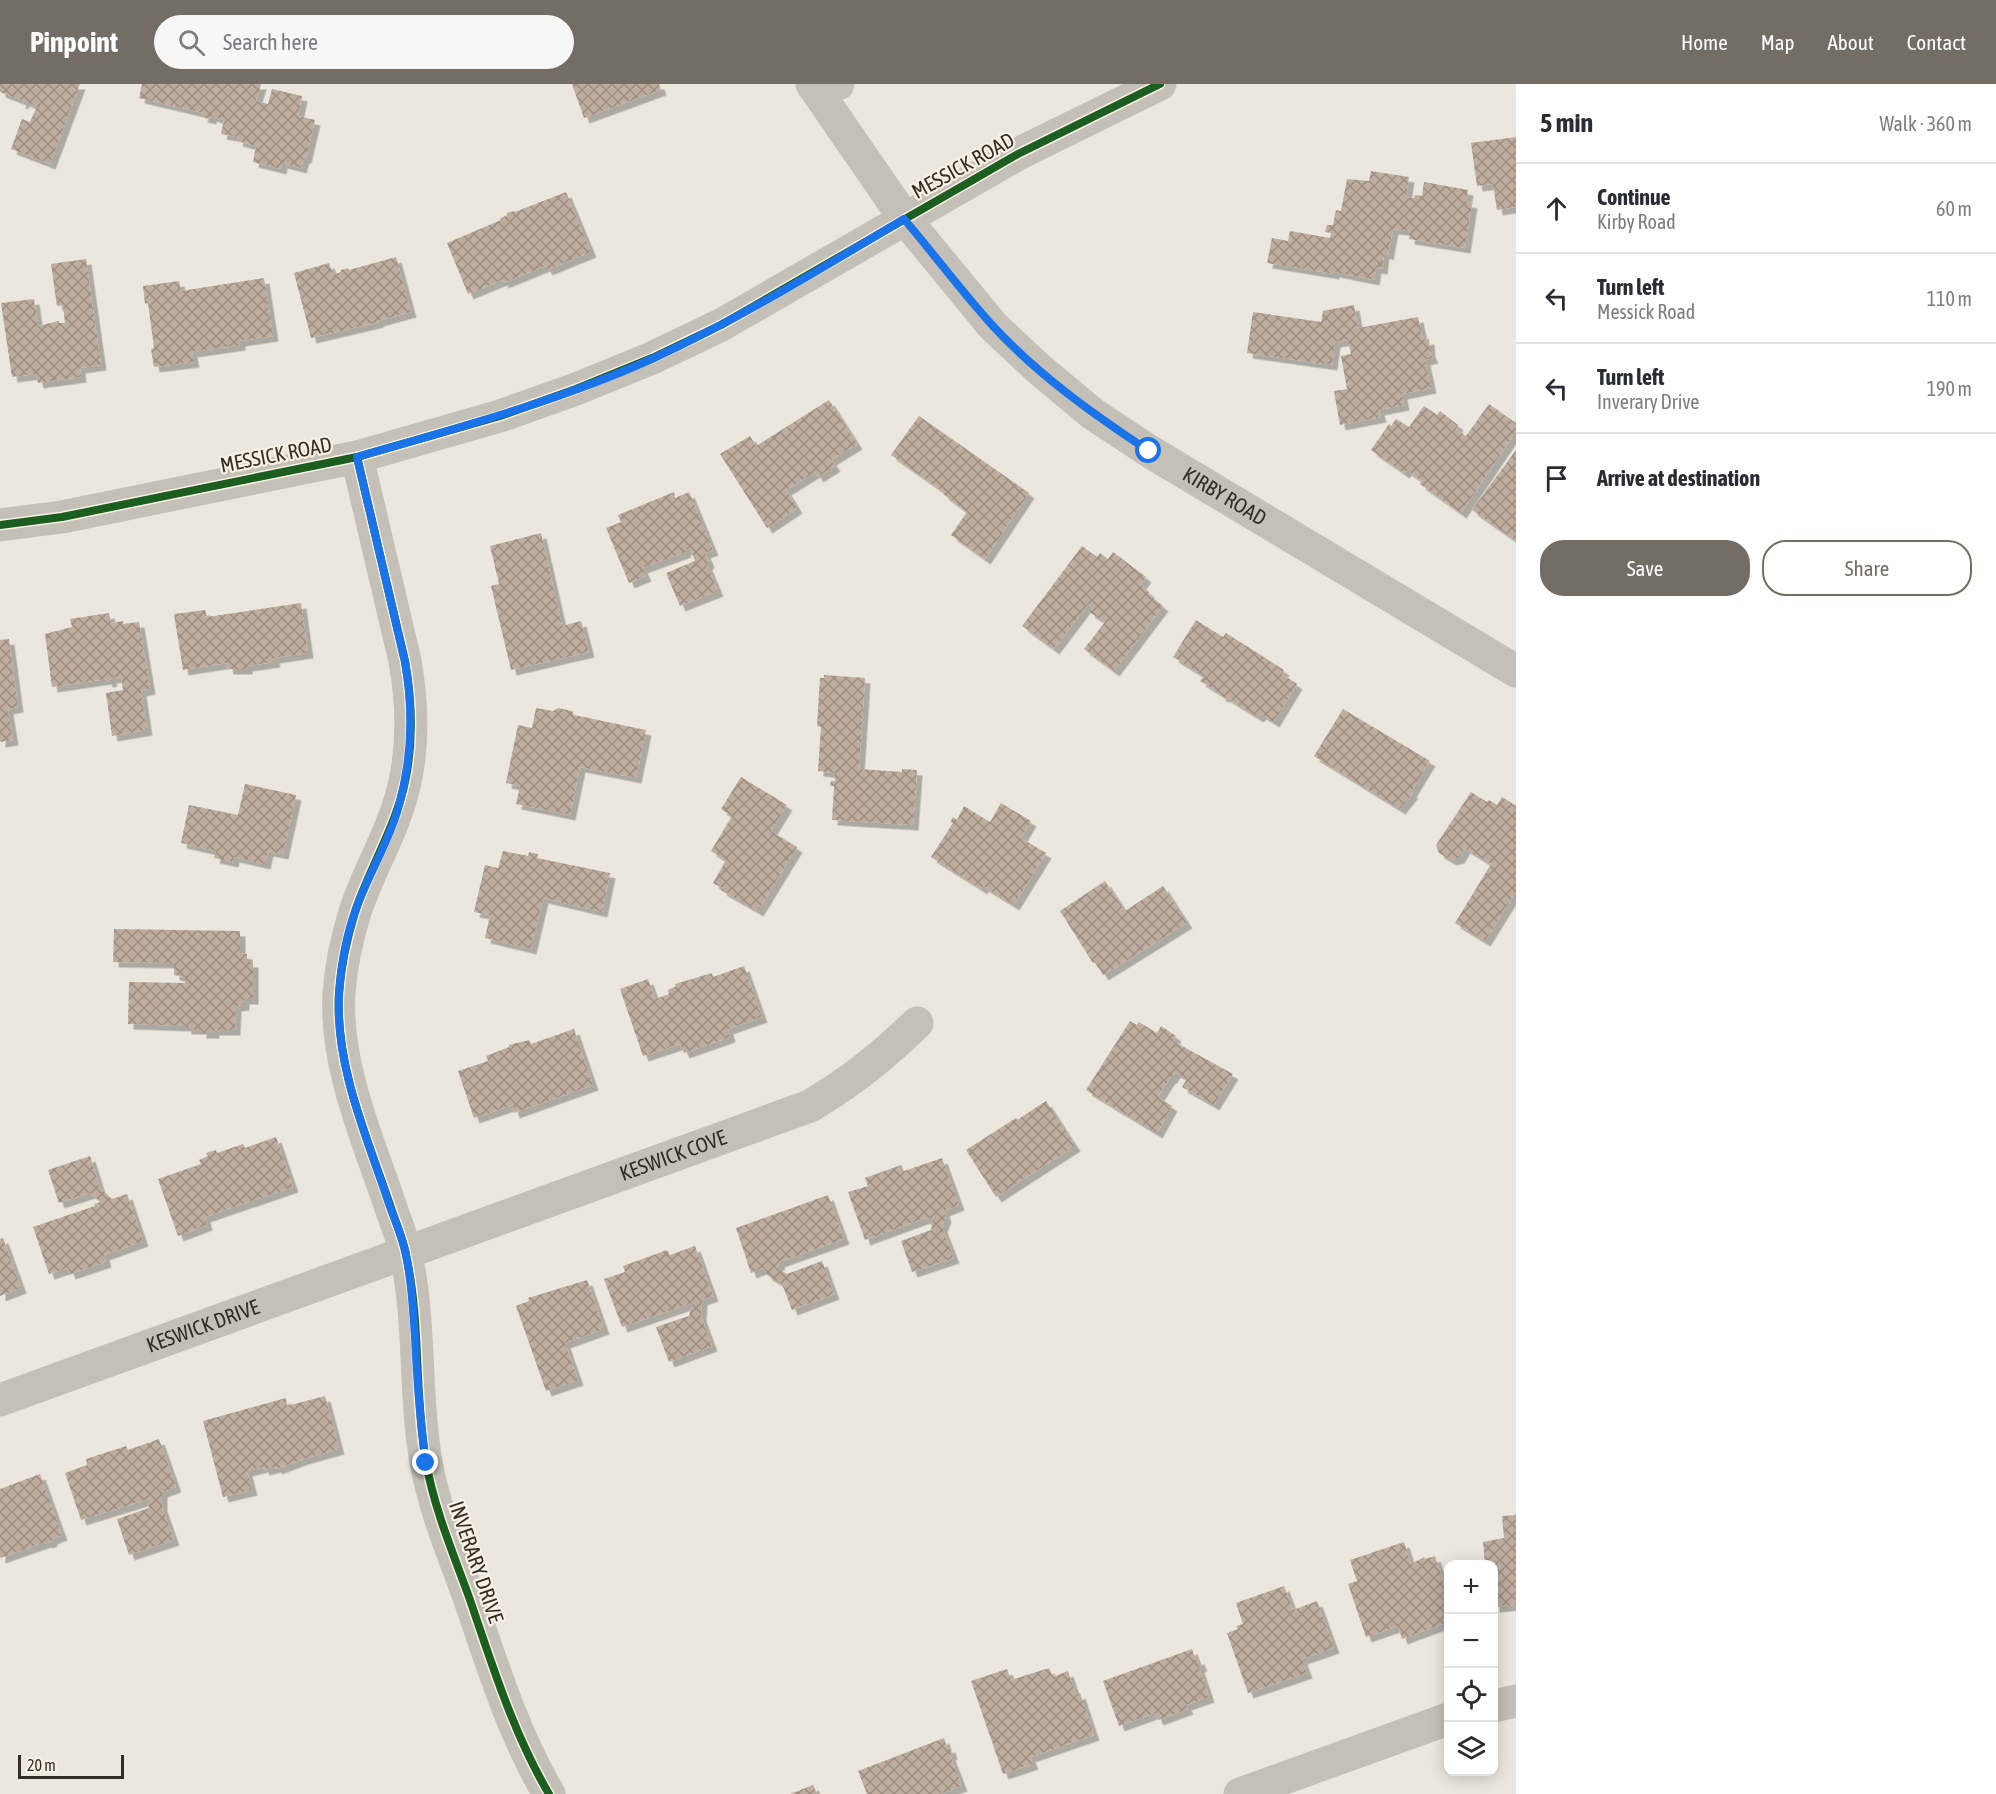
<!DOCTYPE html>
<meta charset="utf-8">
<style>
body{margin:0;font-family:"Asap Condensed",sans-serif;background:#f7f7f7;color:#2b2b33}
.controls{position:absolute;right:18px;bottom:18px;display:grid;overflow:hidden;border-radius:12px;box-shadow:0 3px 15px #0003}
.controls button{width:54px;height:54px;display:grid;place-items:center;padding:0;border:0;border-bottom:2px solid #e1e1e2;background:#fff;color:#2b2b33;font:30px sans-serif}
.scale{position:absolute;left:18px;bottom:15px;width:106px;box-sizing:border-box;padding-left:6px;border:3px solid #342c26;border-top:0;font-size:16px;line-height:21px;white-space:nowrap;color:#342c26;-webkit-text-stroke:4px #f9f2e4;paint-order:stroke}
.stop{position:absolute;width:18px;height:18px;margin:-14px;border:4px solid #1a73e8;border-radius:50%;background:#fff}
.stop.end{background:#1a73e8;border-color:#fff;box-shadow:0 2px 6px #0008}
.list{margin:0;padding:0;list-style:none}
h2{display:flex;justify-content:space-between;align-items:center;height:78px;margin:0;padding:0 24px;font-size:26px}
h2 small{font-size:20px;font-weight:400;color:#7c7c81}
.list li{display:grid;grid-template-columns:39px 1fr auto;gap:18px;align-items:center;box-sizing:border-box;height:90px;padding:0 24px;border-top:2px solid #e1e1e2}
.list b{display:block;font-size:22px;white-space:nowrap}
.list p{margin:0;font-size:20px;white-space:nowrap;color:#7c7c81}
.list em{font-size:20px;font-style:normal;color:#7c7c81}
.actions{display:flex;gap:12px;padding:18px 24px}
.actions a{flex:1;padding:14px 0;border:2px solid #746d66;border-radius:24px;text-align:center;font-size:21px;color:#746d66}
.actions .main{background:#746d66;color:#fff}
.icon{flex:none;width:33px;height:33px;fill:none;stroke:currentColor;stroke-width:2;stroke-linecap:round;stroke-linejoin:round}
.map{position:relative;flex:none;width:1516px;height:1710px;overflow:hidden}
header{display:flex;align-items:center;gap:36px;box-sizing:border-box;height:84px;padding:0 30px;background:#746d66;color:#fff}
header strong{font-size:28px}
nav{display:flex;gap:33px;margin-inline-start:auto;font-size:21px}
.search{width:420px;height:54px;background:#f7f7f7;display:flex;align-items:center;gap:15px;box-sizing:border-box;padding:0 21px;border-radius:33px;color:#7c7c81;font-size:22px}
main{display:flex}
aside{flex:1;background:#fff}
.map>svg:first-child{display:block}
.building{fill:url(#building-cross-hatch);filter:url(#shadow)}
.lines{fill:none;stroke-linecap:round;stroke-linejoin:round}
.minor{stroke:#c4bfb7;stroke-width:33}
.tertiary{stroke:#c4bfb7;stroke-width:33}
.cycleway-casing{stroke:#f9f2e4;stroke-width:11}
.cycleway{stroke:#1b5e20;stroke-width:8}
.route{stroke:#1a73e8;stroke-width:8}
.labels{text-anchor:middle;stroke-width:4.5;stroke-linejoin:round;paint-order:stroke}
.street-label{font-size:21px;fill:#342c26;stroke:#f9f2e4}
</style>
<header>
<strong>Pinpoint</strong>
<div class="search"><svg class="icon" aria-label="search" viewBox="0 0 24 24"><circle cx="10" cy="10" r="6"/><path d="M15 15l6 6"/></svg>Search here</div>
<nav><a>Home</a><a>Map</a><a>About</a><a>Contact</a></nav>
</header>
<main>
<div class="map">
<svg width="1516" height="1710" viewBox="0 0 1516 1710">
<defs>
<pattern id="building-cross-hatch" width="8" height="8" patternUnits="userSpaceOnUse" patternTransform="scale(1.5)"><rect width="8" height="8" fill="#bead9f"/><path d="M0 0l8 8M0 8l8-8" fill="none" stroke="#9b8d81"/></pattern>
<filter id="shadow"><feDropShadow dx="5.5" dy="5.5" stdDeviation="0" flood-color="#0004"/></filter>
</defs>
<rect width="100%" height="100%" fill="#ebe7de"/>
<g class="building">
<polygon points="0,0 80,0 50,80 11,65 22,35 30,38 37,22 24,17 22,20 20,19 21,16 0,8"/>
<polygon points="142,0 261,0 256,17 268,20 272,5 302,12 298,32 315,36 306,74 304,74 301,84 282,79 281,85 253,78 256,62 237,57 238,53 221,50 224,36 211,32 211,35 202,33 203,29 139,14"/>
<polygon points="572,0 659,0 661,6 584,34"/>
<polygon points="1516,53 1516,123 1497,126 1493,100 1477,102 1471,59"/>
<polygon points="1371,87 1409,93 1406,113 1414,114 1415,111 1422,112 1424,98 1468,106 1466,118 1472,119 1465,164 1409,155 1410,147 1393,145 1388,171 1384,169 1382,185 1376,184 1374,196 1334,188 1334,190 1267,179 1272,154 1288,157 1290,147 1330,154 1331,149 1325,148 1327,141 1333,141 1336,126 1341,127 1347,95 1369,97"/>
<polygon points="566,108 591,168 547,186 545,182 503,199 502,196 468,210 447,159 501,136 500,135 507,131 507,129 514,127 515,128"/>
<polygon points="396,173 411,228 378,237 379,238 311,254 294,189 329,179 333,191 341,188 341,186 348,184 349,186"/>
<polygon points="86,175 101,281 80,284 81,293 38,299 36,290 12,293 1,219 34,215 38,242 59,237 59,239 65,239 63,221 57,222 51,180"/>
<polygon points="264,194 273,252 240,257 240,261 192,268 194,278 154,283 151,265 154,264 148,219 145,220 143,202 179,197 181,207"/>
<polygon points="1354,221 1358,244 1418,233 1423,256 1429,255 1430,268 1433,274 1425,276 1431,304 1402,310 1404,321 1379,326 1381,333 1340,341 1334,307 1347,305 1341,272 1351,270 1348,256 1335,258 1332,281 1247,269 1253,228 1321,238 1323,227"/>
<polygon points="829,316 857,360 831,376 835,382 818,393 815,388 786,406 797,424 767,444 720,370 750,352 756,362"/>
<polygon points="1489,320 1516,339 1516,347 1461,429 1420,400 1422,397 1406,386 1404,389 1371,366 1389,340 1391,342 1396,335 1409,343 1424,322 1437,331 1440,327 1458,341 1456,345 1466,352"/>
<polygon points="919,332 1029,409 985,475 951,451 967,428 943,410 944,408 891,371"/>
<polygon points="1516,366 1516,457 1472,426"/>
<polygon points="674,408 675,414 689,408 713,466 705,469 709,478 707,481 718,507 680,522 666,489 695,477 690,464 685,466 686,468 642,484 646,492 629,499 606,444 621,438 618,431"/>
<polygon points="541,449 562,542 581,537 589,568 511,586 491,502 499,500 490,462"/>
<polygon points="1082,462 1097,473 1100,469 1108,475 1113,468 1146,493 1140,501 1149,508 1148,510 1163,522 1114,587 1084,565 1105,538 1089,528 1092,523 1088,520 1054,565 1022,542"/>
<polygon points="301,519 308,569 274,574 275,578 247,582 247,585 228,585 227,579 183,586 174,530 205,526 207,533"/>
<polygon points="109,529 111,539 123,537 123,540 139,538 150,605 141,607 147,646 112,652 106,609 123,606 121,593 111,594 112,597 107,598 106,595 52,603 45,550 72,543 70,535"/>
<polygon points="1196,536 1223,553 1226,549 1284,586 1282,590 1297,600 1274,638 1261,630 1258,633 1226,613 1220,612 1221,610 1200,597 1204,592 1173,573"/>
<polygon points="9,555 18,623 8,625 13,656 0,658 0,556"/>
<polygon points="824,591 865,594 859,685 902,688 902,685 917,686 913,741 832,736 834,702 830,702 831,697 835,697 835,689 818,687 821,643 817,642 820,594 824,594"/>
<polygon points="536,624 553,627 558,624 572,627 574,631 646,646 636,694 580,683 570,731 516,720 520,702 506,699 518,641 532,644"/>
<polygon points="1343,625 1430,677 1411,708 1413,709 1400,725 1314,672"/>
<polygon points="741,693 787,721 771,747 797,763 758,827 721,806 722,804 713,799 726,776 711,767 732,732 721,725"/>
<polygon points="245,700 296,711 283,770 268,767 265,780 234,773 233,778 214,774 216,767 181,759 189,721 238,731"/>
<polygon points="1471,708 1487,718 1489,716 1497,721 1502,713 1516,722 1516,814 1513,812 1485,857 1455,839 1491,780 1465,764 1459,774 1451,776 1439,769 1436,761"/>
<polygon points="1001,719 1031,737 1021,754 1046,769 1014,821 983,802 982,805 931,773 953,739 950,738 953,733 957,736 964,722 990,738"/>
<polygon points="503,767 528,772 529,768 538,770 537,774 610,789 602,828 543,814 531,865 485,854 490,831 474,828 485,781 498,784"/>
<polygon points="1105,797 1125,827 1163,802 1187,839 1103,891 1095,878 1093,879 1060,827"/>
<polygon points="114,845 240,847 240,869 247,870 247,878 253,878 253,915 244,915 244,921 236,922 235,946 214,946 214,949 201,949 201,945 186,945 186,942 128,940 129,898 185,899 185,893 174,891 174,879 113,878"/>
<polygon points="744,882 762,933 728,945 730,953 684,969 680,960 643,972 620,905 648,895 655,915 669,910 668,906 676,902 675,900 712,889 713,893"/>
<polygon points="1130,937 1137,941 1139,938 1157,949 1161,942 1176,952 1173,957 1233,990 1214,1021 1182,1003 1187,995 1175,988 1172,994 1170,994 1158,1013 1172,1022 1157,1049 1086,1006"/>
<polygon points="574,945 593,1001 514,1029 512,1021 474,1034 458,987 488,977 486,972 509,963 509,961 529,956 531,960"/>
<polygon points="1046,1017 1075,1062 996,1113 966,1066 1016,1034 1017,1036"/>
<polygon points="276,1053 293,1103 205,1133 207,1141 178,1152 158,1095 201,1080 199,1076 208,1072 206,1069 216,1066 217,1069 243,1060 245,1064"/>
<polygon points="90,1072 100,1104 112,1115 127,1110 143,1157 104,1171 106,1178 70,1190 68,1184 49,1190 33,1143 95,1122 94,1120 101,1118 90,1109 59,1119 48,1086"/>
<polygon points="942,1074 959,1121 944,1127 946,1133 942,1143 954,1174 912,1188 901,1157 931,1146 934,1131 933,1133 926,1136 925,1134 865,1156 848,1108 868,1102 865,1094 901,1081 904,1087"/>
<polygon points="828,1111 844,1155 779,1178 780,1180 775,1183 787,1190 822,1177 834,1210 792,1226 782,1200 767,1191 764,1184 751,1189 736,1144"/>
<polygon points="3,1154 21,1204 0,1212 0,1155"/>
<polygon points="695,1162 713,1212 702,1216 701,1232 712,1262 669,1278 656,1243 689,1232 692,1219 622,1243 604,1195 625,1188 623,1182 667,1166 670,1171"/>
<polygon points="587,1196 604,1245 565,1259 578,1296 546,1307 516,1222 529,1217 528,1214"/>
<polygon points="325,1312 339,1365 303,1375 277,1385 276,1383 264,1386 263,1383 247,1387 252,1406 223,1413 203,1337 286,1314 287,1322"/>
<polygon points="159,1355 176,1403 162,1408 162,1422 174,1456 129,1471 117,1435 149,1424 149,1415 81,1436 65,1389 87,1381 86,1375 126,1362 128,1366"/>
<polygon points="40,1390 62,1451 52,1455 52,1457 47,1459 46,1458 0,1474 0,1405"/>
<polygon points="1516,1431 1516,1521 1494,1523 1494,1480 1485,1480 1483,1458 1504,1454 1502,1432"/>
<polygon points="1404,1458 1411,1480 1424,1473 1425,1475 1435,1472 1448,1512 1448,1538 1402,1555 1398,1542 1366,1553 1348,1500 1357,1497 1350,1476"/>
<polygon points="1284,1502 1293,1526 1317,1517 1334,1564 1302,1575 1307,1589 1248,1609 1227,1549 1238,1545 1236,1542 1243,1540 1236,1519"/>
<polygon points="1192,1565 1196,1576 1199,1575 1202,1582 1199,1583 1209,1613 1186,1621 1188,1625 1158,1636 1155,1629 1119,1642 1103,1597"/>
<polygon points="1049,1584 1053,1593 1068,1587 1076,1611 1080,1609 1094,1651 1030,1673 1033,1680 1003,1690 971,1597 1007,1585 1011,1596"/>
<polygon points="944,1654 947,1664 950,1663 952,1670 950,1671 962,1702 939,1710 867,1710 858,1687"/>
<polygon points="813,1701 817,1710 790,1710"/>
</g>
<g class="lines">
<g class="minor">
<path id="s1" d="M 812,0 L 905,135 L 993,242 L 1039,285 L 1093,330 L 1149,367 L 1516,587"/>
<path d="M 357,373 L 405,577 C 414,628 414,680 396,729 C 384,763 366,794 355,828 C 347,854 341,881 339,909 C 335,982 367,1053 390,1121 C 395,1137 403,1154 406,1171 C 421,1239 414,1310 426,1378 C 434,1424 453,1469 469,1513 C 492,1580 513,1649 549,1710"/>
<path id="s2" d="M 0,1316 L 810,1022 C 852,997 883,972 917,939"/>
<polyline points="1494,1622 1516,1617"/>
<polyline points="1240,1710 1448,1635"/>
</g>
<g class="tertiary">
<polyline points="814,3 838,0"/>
<polyline points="0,441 62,433 357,373 500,332 576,305 652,274 721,241 1018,70 1160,0"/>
</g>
<defs>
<g id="cycleway">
<path d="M 357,373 L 405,577 C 414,628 414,680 396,729 C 384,763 366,794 355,828 C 347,854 341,881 339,909 C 335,982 367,1053 390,1121 C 395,1137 403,1154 406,1171 C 421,1239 414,1310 426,1378 C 434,1424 453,1469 469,1513 C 492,1580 513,1649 549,1710"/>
<polyline points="0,441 62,433 357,373 500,332 576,305 652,274 721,241 1018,70 1160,0"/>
</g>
</defs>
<use href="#cycleway" class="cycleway-casing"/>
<use href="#cycleway" class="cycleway"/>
</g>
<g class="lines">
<path class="route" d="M 426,1379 C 420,1337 417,1295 415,1253 C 413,1226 412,1198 406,1171 C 403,1154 395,1137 389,1120 C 367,1053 335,982 339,910 C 341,881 346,852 356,825 C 368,791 388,760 398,725 C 412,676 414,628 405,578 L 357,373 C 457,344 559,317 654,274 C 741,234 822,184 904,135 C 934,170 961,207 992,241 C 1038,291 1093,330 1149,367"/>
</g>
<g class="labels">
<g class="street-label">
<text transform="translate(963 82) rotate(-29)" y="7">MESSICK ROAD</text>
<text transform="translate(276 371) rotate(-11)" y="7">MESSICK ROAD</text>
<text dy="7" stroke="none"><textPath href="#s1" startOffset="591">KIRBY ROAD</textPath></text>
<text dy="7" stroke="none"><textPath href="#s2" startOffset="716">KESWICK COVE</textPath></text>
<text dy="7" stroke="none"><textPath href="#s2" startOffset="216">KESWICK DRIVE</textPath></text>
<text transform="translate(476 1478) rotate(71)" y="7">INVERARY DRIVE</text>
</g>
</g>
</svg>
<div class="controls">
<button>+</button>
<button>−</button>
<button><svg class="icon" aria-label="locate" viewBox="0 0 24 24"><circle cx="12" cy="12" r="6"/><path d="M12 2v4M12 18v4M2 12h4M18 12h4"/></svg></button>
<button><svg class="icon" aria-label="layers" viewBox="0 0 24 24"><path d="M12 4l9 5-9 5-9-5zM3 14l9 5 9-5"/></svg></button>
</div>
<div class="scale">20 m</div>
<div class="stop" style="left:1149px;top:367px"></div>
<div class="stop end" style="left:426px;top:1379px"></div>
</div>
<aside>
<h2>5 min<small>Walk · 360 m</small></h2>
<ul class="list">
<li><svg class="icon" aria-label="ahead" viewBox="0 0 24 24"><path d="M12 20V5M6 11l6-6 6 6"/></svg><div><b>Continue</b><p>Kirby Road</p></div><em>60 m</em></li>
<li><svg class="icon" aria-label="left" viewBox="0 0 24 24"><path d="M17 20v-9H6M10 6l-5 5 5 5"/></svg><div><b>Turn left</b><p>Messick Road</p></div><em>110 m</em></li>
<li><svg class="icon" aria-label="left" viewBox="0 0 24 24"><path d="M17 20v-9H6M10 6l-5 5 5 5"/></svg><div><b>Turn left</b><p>Inverary Drive</p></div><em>190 m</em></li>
<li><svg class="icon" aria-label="arrive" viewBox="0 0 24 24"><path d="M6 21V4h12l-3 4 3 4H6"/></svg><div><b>Arrive at destination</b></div></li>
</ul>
<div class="actions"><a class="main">Save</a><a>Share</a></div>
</aside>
</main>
